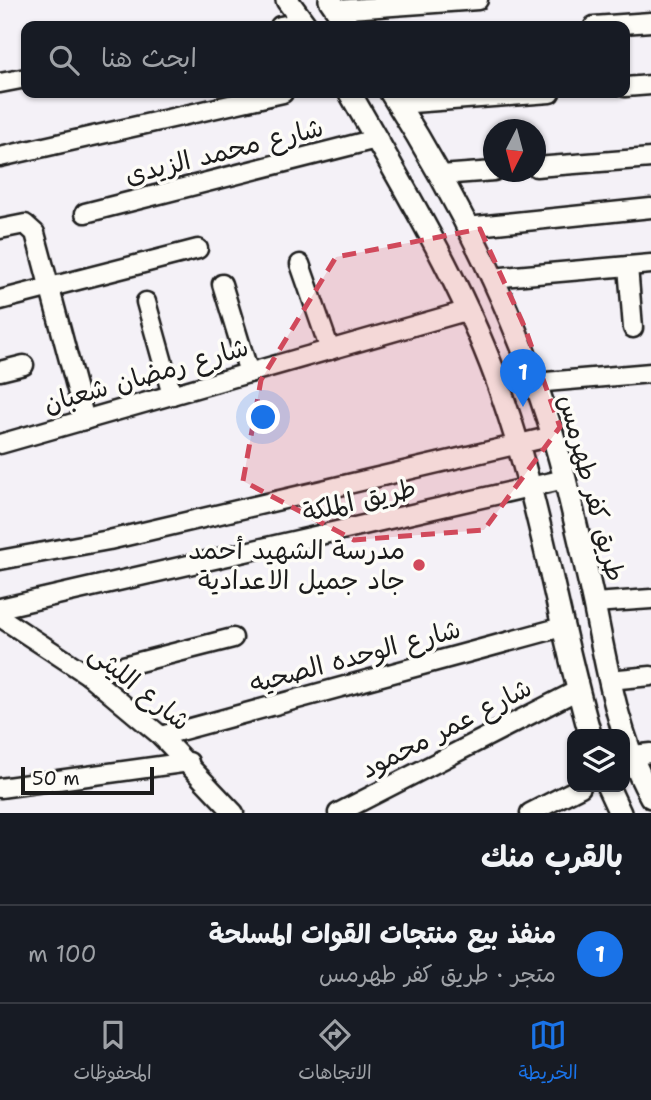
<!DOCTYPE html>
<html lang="ar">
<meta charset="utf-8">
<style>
body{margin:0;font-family:"Shantell Sans","Playpen Sans Arabic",sans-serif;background:#20242c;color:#f1f3f6;direction:rtl}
.controls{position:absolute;right:21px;bottom:21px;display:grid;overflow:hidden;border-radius:14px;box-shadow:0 2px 5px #0004}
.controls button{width:63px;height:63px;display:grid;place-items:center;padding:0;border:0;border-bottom:2px solid #363941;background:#171b24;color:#f1f3f6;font:35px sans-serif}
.compass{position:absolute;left:483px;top:119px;width:63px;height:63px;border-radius:50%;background:#171b24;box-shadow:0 2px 5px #0004;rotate:186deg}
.scale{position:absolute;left:21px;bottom:18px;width:133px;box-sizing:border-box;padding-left:7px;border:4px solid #1c1c1c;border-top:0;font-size:19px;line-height:24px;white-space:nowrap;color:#1c1c1c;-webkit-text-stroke:5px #fdfcf7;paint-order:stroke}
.you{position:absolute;left:264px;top:418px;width:24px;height:24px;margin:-18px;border:5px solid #fff;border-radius:50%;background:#1a73e8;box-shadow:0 0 0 10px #1a73e833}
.badge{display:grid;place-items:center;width:46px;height:46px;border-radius:50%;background:#1a73e8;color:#fff;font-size:23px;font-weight:700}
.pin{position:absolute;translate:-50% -58px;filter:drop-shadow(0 2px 4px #0008)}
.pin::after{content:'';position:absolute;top:37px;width:24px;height:21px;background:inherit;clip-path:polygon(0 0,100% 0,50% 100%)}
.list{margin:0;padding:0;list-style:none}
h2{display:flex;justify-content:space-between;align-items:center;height:91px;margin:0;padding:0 28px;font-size:30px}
h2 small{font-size:23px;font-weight:400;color:#9ea1a6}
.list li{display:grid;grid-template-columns:46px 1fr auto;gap:21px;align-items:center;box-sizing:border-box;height:98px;padding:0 28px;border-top:2px solid #363941}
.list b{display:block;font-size:26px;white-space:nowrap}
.list p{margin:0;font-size:23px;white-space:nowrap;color:#9ea1a6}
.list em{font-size:23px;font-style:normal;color:#9ea1a6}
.icon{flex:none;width:38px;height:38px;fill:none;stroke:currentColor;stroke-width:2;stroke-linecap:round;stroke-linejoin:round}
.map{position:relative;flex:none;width:651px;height:813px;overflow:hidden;direction:ltr}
.search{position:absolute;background:#171b24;box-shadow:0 2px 5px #0004;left:21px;right:21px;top:21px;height:77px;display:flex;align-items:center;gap:18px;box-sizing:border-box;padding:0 24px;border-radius:14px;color:#9ea1a6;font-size:26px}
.sheet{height:189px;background:#171b24}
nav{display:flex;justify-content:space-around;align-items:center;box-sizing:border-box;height:98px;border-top:2px solid #363941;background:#171b24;font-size:19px;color:#9ea1a6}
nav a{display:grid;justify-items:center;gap:4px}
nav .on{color:#1a73e8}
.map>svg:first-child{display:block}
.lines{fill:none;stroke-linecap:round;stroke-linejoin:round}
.minor-casing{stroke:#1c1c1c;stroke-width:23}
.tertiary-casing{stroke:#1c1c1c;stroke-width:26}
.minor{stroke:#fdfcf7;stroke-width:18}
.tertiary{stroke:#fdfcf7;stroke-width:21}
.marked{fill:#d1495b;fill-opacity:0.2;stroke:#d1495b;stroke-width:5;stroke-dasharray:14 9;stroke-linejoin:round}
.poi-dot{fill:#d1495b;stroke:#fdfcf7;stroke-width:2.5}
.labels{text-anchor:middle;stroke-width:7;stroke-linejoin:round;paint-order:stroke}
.street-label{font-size:26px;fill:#1c1c1c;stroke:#fdfcf7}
.poi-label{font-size:26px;fill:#1c1c1c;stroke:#fdfcf7;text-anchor:end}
</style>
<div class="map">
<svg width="651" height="813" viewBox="0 0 651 813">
<rect width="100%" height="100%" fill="#f4f1f7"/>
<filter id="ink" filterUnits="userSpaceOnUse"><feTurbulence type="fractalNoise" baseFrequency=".0143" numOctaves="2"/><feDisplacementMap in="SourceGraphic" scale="14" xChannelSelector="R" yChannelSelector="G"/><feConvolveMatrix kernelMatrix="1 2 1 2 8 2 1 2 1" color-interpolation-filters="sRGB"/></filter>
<g filter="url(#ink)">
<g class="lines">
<defs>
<g id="minor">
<polyline points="336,10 478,0"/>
<polyline points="280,26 303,22"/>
<polyline points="594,26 651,22"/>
<polyline points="0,83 26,78"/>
<polyline points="625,87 651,85"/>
<polyline points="398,104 550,93"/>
<polyline points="0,157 283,93"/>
<polyline points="536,167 651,158"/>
<polyline points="441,175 494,171"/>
<polyline points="85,213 376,139"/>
<polyline points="467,227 651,208"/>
<polyline points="0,229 25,224 35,233 85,420"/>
<polyline points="300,264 330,350"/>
<polyline points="628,266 633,328"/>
<polyline points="491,278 651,264"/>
<polyline points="222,284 249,373"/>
<polyline points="0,300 198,249"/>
<polyline points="146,302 172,395"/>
<polyline points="0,371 24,365"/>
<polyline points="534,383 651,373"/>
<polyline points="0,444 469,310"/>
<polyline points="0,560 109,540 553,436"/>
<polyline points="594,603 651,599"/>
<polyline points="0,608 565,479"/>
<polyline points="0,617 88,675 161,736 234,813"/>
<polyline points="88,675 233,638"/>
<polyline points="609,680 651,676"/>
<polyline points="161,736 562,627"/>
<polyline points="633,755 651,753"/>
<polyline points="0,788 189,762"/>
<polyline points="338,813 578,690"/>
<polyline points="530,813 581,787"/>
</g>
<g id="tertiary">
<polyline points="287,0 306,26"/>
<polyline points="330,0 348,26"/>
<path d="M 350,93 C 405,190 466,289 502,395 C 541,506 558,622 590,734"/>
<path d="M 391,93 C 465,209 531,345 565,479 C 575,521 585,562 594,604 C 607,668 618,739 651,797"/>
<polyline points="608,787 620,813"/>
</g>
</defs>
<use href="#minor" class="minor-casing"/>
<use href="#tertiary" class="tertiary-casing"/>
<use href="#minor" class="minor"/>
<use href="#tertiary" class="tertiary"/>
</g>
</g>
<path class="marked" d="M 480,229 L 525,328 L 560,427 L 484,530 L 354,540 L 243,481 L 261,380 L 336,257 Z"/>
<circle class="poi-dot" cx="419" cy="565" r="7"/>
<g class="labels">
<g class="street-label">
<text transform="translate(224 151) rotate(-14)" y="9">شارع محمد الزيدى</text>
<text transform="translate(146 375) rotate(-16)" y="9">شارع رمضان شعبان</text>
<text transform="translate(592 488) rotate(75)" y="9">طريق كفر طهرمس</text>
<text transform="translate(359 500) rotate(-13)" y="9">طريق الملكة</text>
<text transform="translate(355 656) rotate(-15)" y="9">شارع الوحده الصحيه</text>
<text transform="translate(140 687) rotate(39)" y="9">شارع الليثى</text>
<text transform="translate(446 728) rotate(-27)" y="9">شارع عمر محمود</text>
</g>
<g class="poi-label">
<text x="405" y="559">مدرسة الشهيد أحمد<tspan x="405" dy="30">جاد جميل الاعدادية</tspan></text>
</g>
</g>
</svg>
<div class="controls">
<button><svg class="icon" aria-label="layers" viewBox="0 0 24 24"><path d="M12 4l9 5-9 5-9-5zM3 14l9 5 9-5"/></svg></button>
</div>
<svg class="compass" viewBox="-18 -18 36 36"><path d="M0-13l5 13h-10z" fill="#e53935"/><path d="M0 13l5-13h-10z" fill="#9ea1a6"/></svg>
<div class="scale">50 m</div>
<div class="you"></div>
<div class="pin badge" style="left:523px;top:407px">1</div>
<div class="search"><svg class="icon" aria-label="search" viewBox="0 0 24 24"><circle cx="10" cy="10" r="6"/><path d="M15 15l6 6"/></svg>ابحث هنا</div>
</div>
<section class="sheet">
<h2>بالقرب منك<small></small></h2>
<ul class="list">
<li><span class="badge">1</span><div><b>منفذ بيع منتجات القوات المسلحة</b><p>متجر · طريق كفر طهرمس</p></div><em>100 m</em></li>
</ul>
</section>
<nav>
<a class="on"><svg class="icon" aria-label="map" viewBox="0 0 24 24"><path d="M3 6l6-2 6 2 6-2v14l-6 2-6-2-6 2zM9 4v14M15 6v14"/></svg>الخريطة</a>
<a><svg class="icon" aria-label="directions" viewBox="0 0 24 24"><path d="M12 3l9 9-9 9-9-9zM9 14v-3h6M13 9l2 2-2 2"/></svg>الاتجاهات</a>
<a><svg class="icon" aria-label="saved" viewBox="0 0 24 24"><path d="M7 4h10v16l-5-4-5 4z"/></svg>المحفوظات</a>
</nav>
